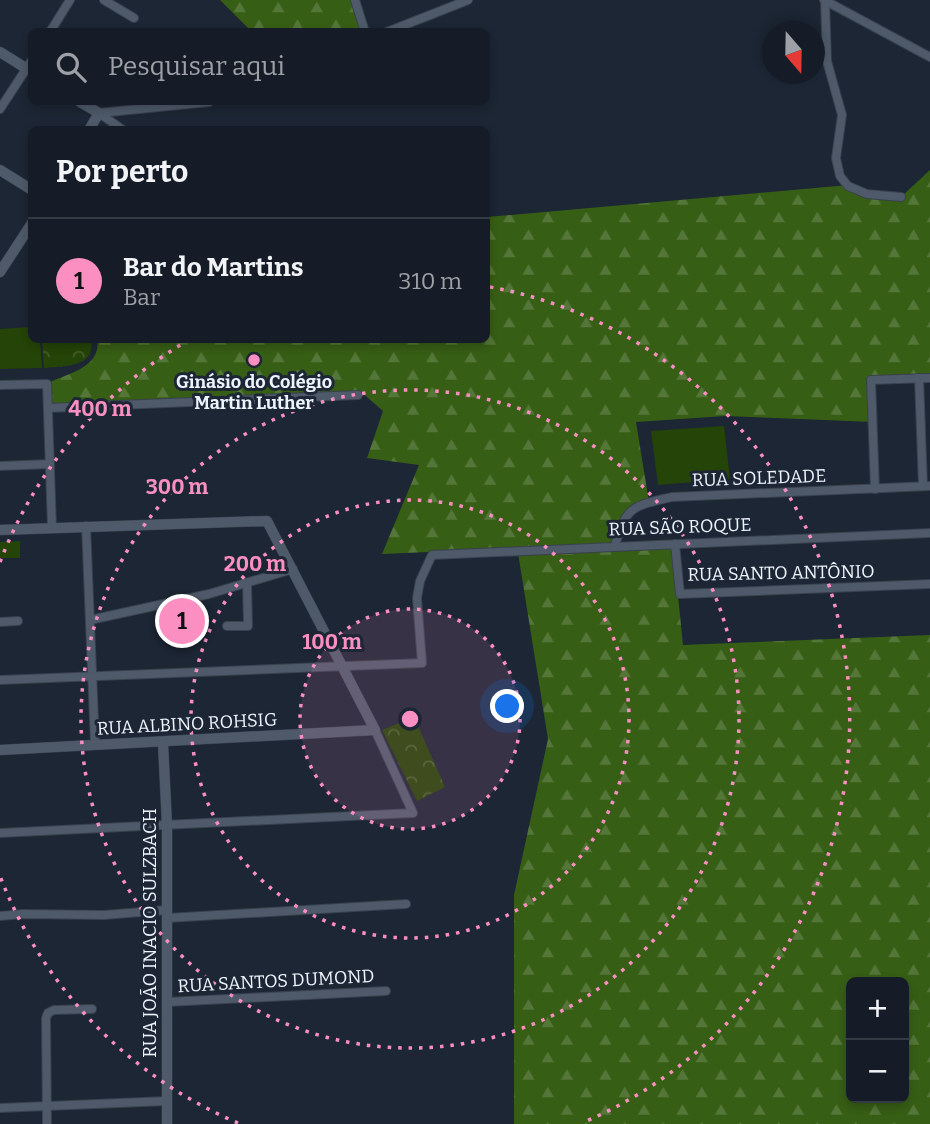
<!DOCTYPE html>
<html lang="pt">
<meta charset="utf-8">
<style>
body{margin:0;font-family:Bitter,serif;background:#222933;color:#f1f3f6}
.controls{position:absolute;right:21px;bottom:21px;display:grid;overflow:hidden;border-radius:10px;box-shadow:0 4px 10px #0003}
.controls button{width:63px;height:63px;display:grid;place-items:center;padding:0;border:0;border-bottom:2px solid #343a44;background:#151c27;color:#f1f3f6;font:35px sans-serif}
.compass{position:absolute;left:762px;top:21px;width:63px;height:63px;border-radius:50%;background:#151c27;box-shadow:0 4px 10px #0003;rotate:160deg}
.you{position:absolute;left:508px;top:707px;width:24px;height:24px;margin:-18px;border:5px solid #fff;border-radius:50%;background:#1a73e8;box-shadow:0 0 0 10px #1a73e833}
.badge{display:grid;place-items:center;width:46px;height:46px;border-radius:50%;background:#fc8fc2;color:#111;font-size:23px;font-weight:700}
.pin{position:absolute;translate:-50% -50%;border:4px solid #fff;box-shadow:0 2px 7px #0006}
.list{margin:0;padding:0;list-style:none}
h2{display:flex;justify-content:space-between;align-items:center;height:91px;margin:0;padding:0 28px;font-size:30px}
h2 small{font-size:23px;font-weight:400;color:#9da1a7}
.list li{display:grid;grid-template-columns:46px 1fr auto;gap:21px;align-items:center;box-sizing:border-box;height:126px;padding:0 28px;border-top:2px solid #343a44}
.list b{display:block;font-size:26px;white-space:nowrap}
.list p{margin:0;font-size:23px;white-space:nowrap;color:#9da1a7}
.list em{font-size:23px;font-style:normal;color:#9da1a7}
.icon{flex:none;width:38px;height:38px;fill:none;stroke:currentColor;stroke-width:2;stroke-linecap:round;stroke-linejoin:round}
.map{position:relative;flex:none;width:930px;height:1124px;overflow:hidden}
.search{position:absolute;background:#151c27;box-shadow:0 4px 10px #0003;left:28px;top:28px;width:462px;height:77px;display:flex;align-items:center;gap:18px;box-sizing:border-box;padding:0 24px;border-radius:10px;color:#9da1a7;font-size:26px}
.panel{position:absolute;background:#151c27;box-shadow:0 4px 10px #0003;left:28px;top:126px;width:462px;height:217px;border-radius:10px}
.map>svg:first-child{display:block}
.forest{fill:url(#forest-firs);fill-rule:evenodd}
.park{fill:url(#park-crowns)}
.pitch{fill:#254407}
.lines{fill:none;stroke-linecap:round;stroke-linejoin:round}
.minor-casing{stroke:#39414d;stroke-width:10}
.tertiary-casing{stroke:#39414d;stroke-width:11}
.minor{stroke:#4e5969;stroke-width:8}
.tertiary{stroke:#4e5969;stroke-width:10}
.ring{fill:none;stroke:#fc8fc2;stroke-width:3.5;stroke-dasharray:3.5 7}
.poi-dot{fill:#fc8fc2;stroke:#1c2634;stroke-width:2.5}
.labels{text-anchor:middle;stroke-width:6;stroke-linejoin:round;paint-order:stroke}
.poi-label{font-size:18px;font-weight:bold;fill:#edf4fe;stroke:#1c2634}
.street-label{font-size:18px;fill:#edf4fe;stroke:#1c2634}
.centre{fill:#fc8fc2;stroke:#1c2634;stroke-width:3.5}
.ring-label{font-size:21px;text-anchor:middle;font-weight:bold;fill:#fc8fc2;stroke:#1c2634;stroke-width:6;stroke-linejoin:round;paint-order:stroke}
</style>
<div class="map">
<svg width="930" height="1124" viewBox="0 0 930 1124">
<defs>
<pattern id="forest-firs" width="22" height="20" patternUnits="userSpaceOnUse" patternTransform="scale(1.75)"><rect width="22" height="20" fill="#375e15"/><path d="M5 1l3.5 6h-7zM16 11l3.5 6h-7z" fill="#547638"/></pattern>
<pattern id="park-crowns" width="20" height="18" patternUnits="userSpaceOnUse" patternTransform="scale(1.75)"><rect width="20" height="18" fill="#254407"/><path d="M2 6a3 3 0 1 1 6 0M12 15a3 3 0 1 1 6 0" fill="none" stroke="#45602c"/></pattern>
</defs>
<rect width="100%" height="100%" fill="#1c2634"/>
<g class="forest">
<polygon points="220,0 353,0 365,31 251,31"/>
<path d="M 930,170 L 930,377 L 872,379 L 874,422 L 725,416 L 636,422 L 649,502 L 622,521 L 616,544 L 382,554 L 419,465 L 367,458 L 383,411 L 360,391 L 49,404 L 48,383 C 67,374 102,367 97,340 L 486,340 L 487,217 L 849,185 L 867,193 L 902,196 Z"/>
<path d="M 673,546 L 683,645 L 930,635 L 930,1124 L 514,1124 L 514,895 L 548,739 L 518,553 ZM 851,982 L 904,982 L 904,1098 L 851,1098 Z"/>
</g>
<g class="park">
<path d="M 42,340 L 91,340 C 96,368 63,366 44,368 Z"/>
<polygon points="414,717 445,787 417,801 382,730"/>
</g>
<g class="pitch">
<polygon points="31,327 32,340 40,340 42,368 0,369 0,329"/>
<polygon points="57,340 72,340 72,362 58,363"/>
<polygon points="724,426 730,479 658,485 651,431"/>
<polygon points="20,541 20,558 0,558 0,542"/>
</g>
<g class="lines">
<defs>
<g id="minor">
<polyline points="104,0 134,18"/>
<polyline points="355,0 365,32"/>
<polyline points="824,0 930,57"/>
<polyline points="825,0 827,61 842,115 836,158 840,176 848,186 867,194 901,197"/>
<polyline points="50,32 70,0"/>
<polyline points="387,32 468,0"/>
<polyline points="0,109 32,60"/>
<polyline points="99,113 209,102"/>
<polyline points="99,113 123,130"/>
<polyline points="919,378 923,486"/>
<polyline points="0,385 47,384 52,527"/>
<polyline points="48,408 358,395"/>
<polyline points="0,466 50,464"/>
<polyline points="875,489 871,380 930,378"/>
<polyline points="86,526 95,744"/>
<polyline points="675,544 680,594 930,584"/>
<path d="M 615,546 C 626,505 634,506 672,497 L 930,486"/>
<polyline points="90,620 209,594 293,569"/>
<polyline points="0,622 18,621"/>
<polyline points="227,626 248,626 247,583"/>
<polyline points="0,680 422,663 417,598 420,581 432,555 930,533"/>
<polyline points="0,833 413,813 375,730"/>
<polyline points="0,916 23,914 104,915 167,910"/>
<polyline points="167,918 406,904"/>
<polyline points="167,1002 386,991"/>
<polyline points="0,1108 167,1101"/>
<polyline points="47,1124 46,1018 48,1013 54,1010 92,1009"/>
</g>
<g id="tertiary">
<polyline points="0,52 32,72"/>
<polyline points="80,102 99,113 89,130"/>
<polyline points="0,170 32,190"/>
<polyline points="0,272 32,223"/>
<polyline points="0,530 267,521 375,730 0,750"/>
<polyline points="163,743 167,825 167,1124"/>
</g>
</defs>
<use href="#minor" class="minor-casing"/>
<use href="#tertiary" class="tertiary-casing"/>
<use href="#minor" class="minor"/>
<use href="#tertiary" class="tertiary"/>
</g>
<circle cx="410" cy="719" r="110" fill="#fc8fc2" fill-opacity=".12"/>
<g class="ring">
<circle cx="410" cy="719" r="110"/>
<circle cx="410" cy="719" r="219"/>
<circle cx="410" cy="719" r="329"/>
<path d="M238 1123A439 439 0 0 1 0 876M0 562A439 439 0 0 1 187 341M490 287A439 439 0 0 1 582 1123"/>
</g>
<circle class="poi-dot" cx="254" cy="360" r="7"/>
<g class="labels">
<g class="poi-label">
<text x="254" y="388">Ginásio do Colégio<tspan x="254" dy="21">Martin Luther</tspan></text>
</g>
<g class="street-label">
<text transform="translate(759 478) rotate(-2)" y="6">RUA SOLEDADE</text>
<text transform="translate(680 527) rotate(-2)" y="6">RUA SÃO ROQUE</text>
<text transform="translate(781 573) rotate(-1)" y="6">RUA SANTO ANTÔNIO</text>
<text transform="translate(187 724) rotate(-3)" y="6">RUA ALBINO ROHSIG</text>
<text transform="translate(150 933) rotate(-90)" y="6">RUA JOÃO INACIO SULZBACH</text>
<text transform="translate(276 981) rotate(-3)" y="6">RUA SANTOS DUMOND</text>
</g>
</g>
<circle cx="410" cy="719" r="10" class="centre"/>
<g class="ring-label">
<text x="100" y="416">400 m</text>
<text x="177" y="494">300 m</text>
<text x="255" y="571">200 m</text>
<text x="332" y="649">100 m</text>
</g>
</svg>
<div class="controls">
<button>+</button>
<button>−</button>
</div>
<svg class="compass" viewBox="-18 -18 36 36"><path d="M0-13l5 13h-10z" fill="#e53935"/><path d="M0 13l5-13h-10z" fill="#9da1a7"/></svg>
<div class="you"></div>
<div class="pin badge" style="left:182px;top:621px">1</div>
<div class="search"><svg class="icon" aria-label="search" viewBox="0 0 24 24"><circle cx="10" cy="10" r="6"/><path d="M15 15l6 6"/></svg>Pesquisar aqui</div>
<section class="panel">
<h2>Por perto<small></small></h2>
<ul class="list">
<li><span class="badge">1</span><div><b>Bar do Martins</b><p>Bar</p></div><em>310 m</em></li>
</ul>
</section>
</div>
